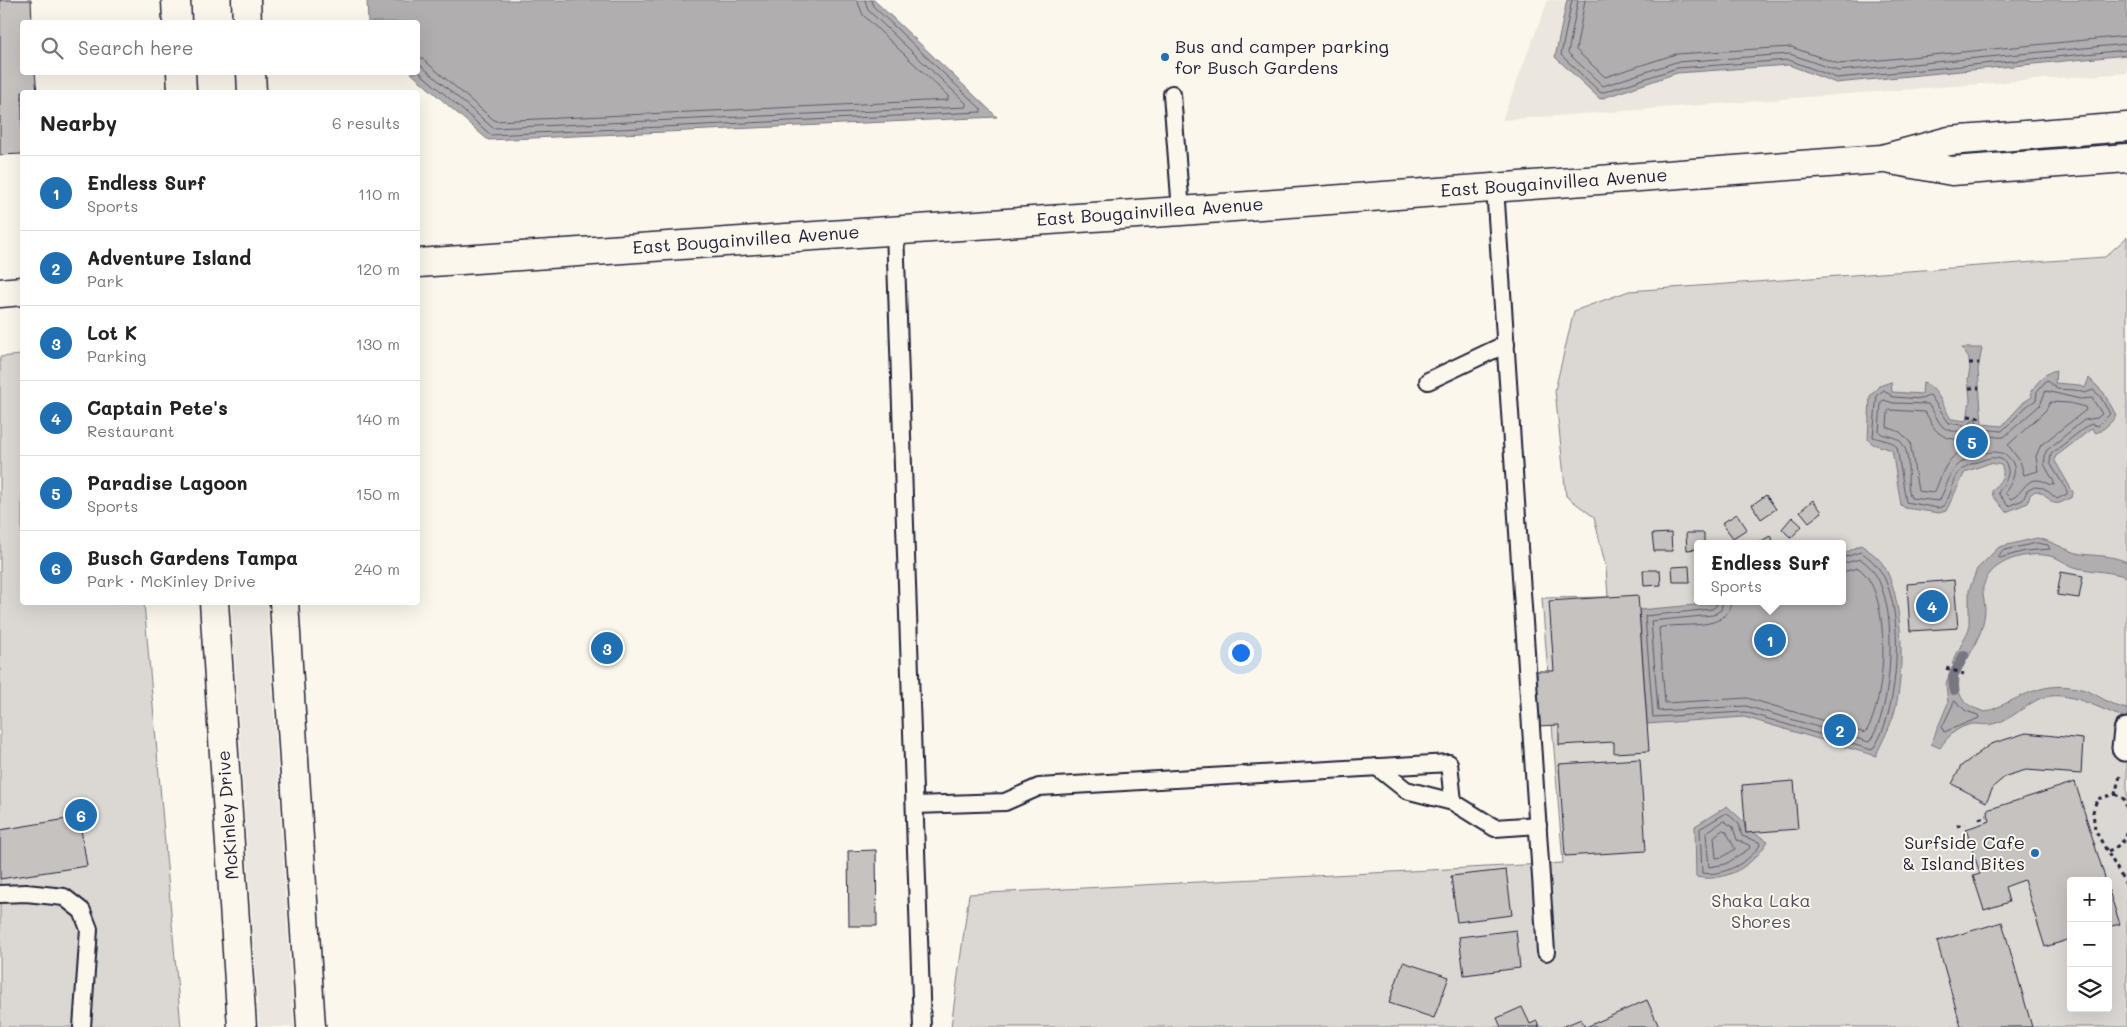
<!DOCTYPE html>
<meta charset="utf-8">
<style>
body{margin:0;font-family:Mali,sans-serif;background:#f2f2f2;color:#222}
.controls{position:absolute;right:15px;bottom:15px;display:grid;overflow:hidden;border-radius:5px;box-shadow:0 5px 20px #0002}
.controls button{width:45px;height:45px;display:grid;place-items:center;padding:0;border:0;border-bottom:1px solid #e0e0e0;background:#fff;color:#222;font:25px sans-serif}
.you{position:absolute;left:1240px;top:652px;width:18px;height:18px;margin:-12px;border:4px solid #fff;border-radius:50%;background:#1a73e8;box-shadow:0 0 0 8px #1a73e833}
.badge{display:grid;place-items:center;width:32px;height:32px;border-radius:50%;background:#1f6fb2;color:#fff;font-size:16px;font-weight:700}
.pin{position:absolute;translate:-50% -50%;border:2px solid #fff;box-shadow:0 1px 5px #0006}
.popup{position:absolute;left:1694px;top:540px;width:152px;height:65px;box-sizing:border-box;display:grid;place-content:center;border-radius:5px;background:#fff;filter:drop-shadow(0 1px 4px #0005);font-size:16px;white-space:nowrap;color:#767676}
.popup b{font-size:19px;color:#222}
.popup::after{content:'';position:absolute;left:50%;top:100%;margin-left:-10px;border:10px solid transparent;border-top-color:#fff}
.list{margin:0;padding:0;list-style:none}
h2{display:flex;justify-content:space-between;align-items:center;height:65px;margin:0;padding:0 20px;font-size:21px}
h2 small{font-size:16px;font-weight:400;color:#767676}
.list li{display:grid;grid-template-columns:32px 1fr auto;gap:15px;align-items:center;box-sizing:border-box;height:75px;padding:0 20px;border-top:1px solid #e0e0e0}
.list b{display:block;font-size:19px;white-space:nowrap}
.list p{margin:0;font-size:16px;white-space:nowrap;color:#767676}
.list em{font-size:16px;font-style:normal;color:#767676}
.icon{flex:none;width:28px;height:28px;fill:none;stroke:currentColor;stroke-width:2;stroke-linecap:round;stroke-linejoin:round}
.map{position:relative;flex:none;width:2127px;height:1027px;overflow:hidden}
.search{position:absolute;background:#fff;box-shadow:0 5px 20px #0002;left:20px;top:20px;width:400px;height:55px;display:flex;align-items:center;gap:12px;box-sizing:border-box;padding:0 18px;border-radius:5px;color:#767676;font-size:19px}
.panel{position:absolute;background:#fff;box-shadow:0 5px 20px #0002;left:20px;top:90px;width:400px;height:515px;border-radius:5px}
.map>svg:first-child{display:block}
.built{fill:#ebe7df}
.green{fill:#dbd8d3;stroke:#7e7d87;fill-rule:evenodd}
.water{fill:#b1aeb0;stroke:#787681}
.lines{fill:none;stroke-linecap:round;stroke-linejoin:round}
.shore{stroke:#5b5a6a;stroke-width:1}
.stream{stroke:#787681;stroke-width:10}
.building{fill:#c6c2c0;stroke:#22223b}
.service-casing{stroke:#22223b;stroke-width:20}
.pedestrian-casing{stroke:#22223b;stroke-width:29}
.tertiary-casing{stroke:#22223b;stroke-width:31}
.secondary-casing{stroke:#22223b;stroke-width:31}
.path{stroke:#22223b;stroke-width:3;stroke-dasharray:4 4;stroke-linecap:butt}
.service{stroke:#fbf7ec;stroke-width:16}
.pedestrian{stroke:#fbf7ec;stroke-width:25}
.tertiary{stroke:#fbf7ec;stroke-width:28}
.secondary{stroke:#fbf7ec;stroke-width:28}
.poi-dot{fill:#1f6fb2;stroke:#fbf7ec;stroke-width:2}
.labels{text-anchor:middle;stroke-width:4;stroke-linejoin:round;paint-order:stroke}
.poi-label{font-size:18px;fill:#22223b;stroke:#fbf7ec;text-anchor:start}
.street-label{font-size:18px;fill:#22223b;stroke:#fbf7ec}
.park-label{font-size:18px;fill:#505061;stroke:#fbf7ec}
</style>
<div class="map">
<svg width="2127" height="1027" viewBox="0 0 2127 1027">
<rect width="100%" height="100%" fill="#fbf7ec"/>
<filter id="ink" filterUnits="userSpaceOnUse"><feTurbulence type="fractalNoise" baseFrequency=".02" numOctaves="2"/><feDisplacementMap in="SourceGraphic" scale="10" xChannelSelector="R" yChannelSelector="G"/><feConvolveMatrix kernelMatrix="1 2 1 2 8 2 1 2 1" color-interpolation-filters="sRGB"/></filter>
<g filter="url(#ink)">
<g class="built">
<polygon points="1548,0 2127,0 2127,73 1502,120"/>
<polygon points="231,603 267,603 294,1027 259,1027"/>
</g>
<g class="green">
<path d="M 2127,237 L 2127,1027 L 951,1027 L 969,894 L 1563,863 L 1542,598 L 1608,597 L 1606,568 L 1594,517 L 1566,496 L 1555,390 L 1574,311 L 1629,291 L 2105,257 ZM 1698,544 L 1842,544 L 1842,601 L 1698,601 ZM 2071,881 L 2108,881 L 2108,1008 L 2071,1008 Z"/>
<polygon points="22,355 22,602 144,603 181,1027 0,1027 0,357"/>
</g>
<g class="water">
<polygon points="367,0 874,0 997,117 488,140 411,73 418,72 418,22 368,22"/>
<polygon points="1567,0 2127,0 2127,55 1836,83 1789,65 1677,73 1600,99 1555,57"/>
<path d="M 1962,348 L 1982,348 L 1978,370 L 1982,424 L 2002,426 L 2024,402 L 2032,397 L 2031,391 C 2039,381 2044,373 2056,370 L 2055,383 L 2079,385 L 2085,388 L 2089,378 L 2104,393 L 2116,415 C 2113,422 2103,430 2096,433 L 2092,429 L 2090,430 L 2055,457 L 2055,461 L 2073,492 C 2073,497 2071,498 2066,500 C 2048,511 2051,492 2035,491 L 2030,495 L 2028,503 L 2006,512 L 1993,496 L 1992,491 C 1999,482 2007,476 2001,465 L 1990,463 L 1965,472 L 1946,511 L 1939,513 L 1905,508 L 1901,505 L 1892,450 L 1873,444 L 1868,440 L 1870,396 L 1879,386 L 1891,382 L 1892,392 L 1922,394 L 1923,383 C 1937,386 1944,408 1951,419 L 1967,421 L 1970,400 L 1968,379 L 1970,369 L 1969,359 Z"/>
<path d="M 2037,538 C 2053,541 2066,551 2081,554 C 2098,556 2111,555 2127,562 L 2127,577 C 2110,571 2095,572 2078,568 C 2068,566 2060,558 2050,556 C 2027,551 1992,560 1984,584 C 1981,591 1985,602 1985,610 C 1984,631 1973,649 1963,667 L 1952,664 L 1969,629 L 1969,590 L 1977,569 L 1999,547 Z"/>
<path d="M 1861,545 C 1868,550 1877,556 1882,563 C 1904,594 1905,673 1895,710 C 1891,726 1882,741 1876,756 L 1744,717 L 1647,724 L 1639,610 L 1740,601 L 1842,601 L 1843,554 Z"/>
<path d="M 1949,675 L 1959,679 C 1956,700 1968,707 1986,712 C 2022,698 2043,678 2085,690 C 2099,695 2111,706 2127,709 L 2127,718 C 2101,711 2067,687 2039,699 C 2024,706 2012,719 1996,723 C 1989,726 1980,724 1973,724 C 1958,726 1948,736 1940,748 L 1931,744 L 1948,703 L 1946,685 Z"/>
<path d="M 1727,806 L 1744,822 L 1746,833 L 1752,832 L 1768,841 C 1753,866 1725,883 1696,877 L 1695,826 Z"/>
</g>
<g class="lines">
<g class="shore">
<polyline points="1572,0 1561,55 1601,93 1677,68 1789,60 1837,78 2127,50"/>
<polyline points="1578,0 1568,53 1603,86 1676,62 1790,54 1838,71 2127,44"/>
<polyline points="1585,0 1576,50 1605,77 1676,54 1791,47 1839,64 2127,36"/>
<polyline points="418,55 495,121 948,100 948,96 863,15 857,0"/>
<polyline points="418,63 493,128 966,107 966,103 868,10 865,0"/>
<polyline points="418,71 491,135 981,112 981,109 873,6 871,0"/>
<path d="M 2047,380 L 2057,389 L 2075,390 L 2085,393 L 2093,390 L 2100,396 L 2110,414 L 2098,426 L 2092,424 L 2087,426 L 2051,454 L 2050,463 L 2067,491 L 2067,494 L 2057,499 L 2044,488 L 2034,487 L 2027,491 L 2023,500 L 2008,506 L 1998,493 C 2005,481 2014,473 2003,460 C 1995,456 1988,458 1980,461 C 1947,470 1959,485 1943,506 L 1938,508 L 1906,502 L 1897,447 L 1891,442 L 1873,437 L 1877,395 L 1884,390 L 1893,397 L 1922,399 L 1930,395 L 1949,423 L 1967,426 L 1975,418 L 1980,429 L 2002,431 L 2027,406 L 2036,400 L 2037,392 Z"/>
<path d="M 2046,391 L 2080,399 L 2092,398 L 2102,414 L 2097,418 L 2084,420 L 2046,451 L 2044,464 L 2054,482 L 2054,485 C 2049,485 2045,481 2039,480 C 2024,479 2023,494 2011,499 L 2005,493 C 2013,480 2021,467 2006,455 C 1996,450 1988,452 1978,455 C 1948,464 1952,477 1939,501 L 1911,498 C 1904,482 1914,454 1900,441 C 1893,435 1885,437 1879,432 L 1881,402 L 1884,400 L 1893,403 L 1928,404 C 1934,411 1937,421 1943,427 C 1952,435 1966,429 1974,431 C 1984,434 1993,438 2004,437 L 2040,405 Z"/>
<polygon points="2051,402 2069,403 2085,407 2086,410 2041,445 2036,456 2038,471 2024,475 2020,461 2008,445 2045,411"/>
<path d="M 1890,410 L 1925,412 C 1930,419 1932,428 1939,433 C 1949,442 1967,438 1979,443 L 1979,446 C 1974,449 1966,449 1960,452 C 1944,460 1941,479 1934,493 L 1918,491 L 1910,442 L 1900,432 L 1887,427 L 1888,412 Z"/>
<polygon points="2037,543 2048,545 2050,549 2025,551 2000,558 1998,557 2002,551"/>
<path d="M 1717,601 L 1716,606 L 1712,609 L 1645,616 L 1653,717 L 1745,712 L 1872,750 C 1898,717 1903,625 1888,587 C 1883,571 1874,561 1861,552 L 1842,558"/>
<path d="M 1723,601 L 1721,610 L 1713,615 L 1651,621 L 1658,711 L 1746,706 L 1869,742 C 1892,712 1896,624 1882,589 C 1878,576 1871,566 1860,559 L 1842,564"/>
<path d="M 1731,601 C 1729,634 1680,621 1659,628 L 1665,703 L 1747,698 L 1865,733 C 1887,703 1893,590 1858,568 L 1842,572"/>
<polygon points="1955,701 1966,711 1978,715 1979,718 1944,732 1942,728"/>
<path d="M 1727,813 L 1739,824 L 1742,836 L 1759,842 L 1760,845 C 1750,862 1722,877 1702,873 L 1700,829 Z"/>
<polygon points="1724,821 1733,827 1737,840 1749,845 1750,848 1726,864 1709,867 1706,833"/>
<polygon points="1723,830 1726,831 1735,849 1723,857 1716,858 1714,837"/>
</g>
<polyline class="stream" points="1954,690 1953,676 1964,655"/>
</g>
<g class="building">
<polygon points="0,0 31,0 32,22 22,22 22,72 35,72 37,92 22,92 22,154 0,155"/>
<polygon points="1766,495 1776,509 1761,519 1752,505"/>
<polygon points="1813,500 1822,512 1809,522 1800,511"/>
<polygon points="1737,514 1747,529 1733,538 1722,523"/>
<polygon points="1792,517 1802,526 1791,538 1782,529"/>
<polygon points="1671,533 1672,551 1654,551 1652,534"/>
<polygon points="1686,533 1704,533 1704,544 1698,544 1698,549 1687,550"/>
<polygon points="1770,536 1775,544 1756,544"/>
<polygon points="1689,566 1690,582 1673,582 1672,567"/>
<polygon points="1643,570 1660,570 1661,585 1644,586"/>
<polygon points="2061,572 2083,576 2079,598 2057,595"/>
<polygon points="1954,580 1958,628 1910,631 1907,584"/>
<polygon points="1638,595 1649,751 1614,753 1614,742 1559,745 1559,725 1538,726 1535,671 1554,671 1549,601"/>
<polygon points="2026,733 2083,739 2081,774 2026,770 2006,776 1994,786 1986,802 1952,784 1961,766 1991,744"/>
<polygon points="1640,759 1646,851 1565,856 1559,764"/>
<polygon points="1794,781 1798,829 1746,833 1742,785"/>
<polygon points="2075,782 2106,881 2071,881 2071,939 2045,947 2024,880 2005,887 2009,902 1984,910 1973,876 1980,874 1966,829 1990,821 1987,810"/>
<polygon points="79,817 87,866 0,879 0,830"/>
<polygon points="876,850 877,926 849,926 848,851"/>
<polygon points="1506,870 1512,915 1457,922 1451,876"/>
<polygon points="2108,888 2120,924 2108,927"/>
<polygon points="2002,922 2032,1027 1961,1027 1937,941"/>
<polygon points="1516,930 1520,968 1464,975 1459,937"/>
<polygon points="1403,962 1449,977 1434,1018 1389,1003"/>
<polygon points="1647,1000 1659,1027 1586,1027"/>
<polygon points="1522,1007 1530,1024 1537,1021 1539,1027 1501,1027 1497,1018"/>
<polygon points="1581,1019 1585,1027 1562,1027"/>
</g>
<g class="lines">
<defs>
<g id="service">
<polyline points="1172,94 1181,211"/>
<polyline points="1495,187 1546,952"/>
<polyline points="895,230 922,1027"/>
<polyline points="1428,381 1506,344"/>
<polyline points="1377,767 1406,790 1453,802 1495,828 1538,825"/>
<polyline points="915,805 1005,802 1039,787 1449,763 1453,802"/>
<polyline points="0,894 26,893 64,897 82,911 89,929 82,1027"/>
</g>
<polyline id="pedestrian" points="2125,748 2127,731"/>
<g id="tertiary">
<polyline points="1891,160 1952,171 2127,158"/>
<polyline points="418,263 1181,211 1882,159 1949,141 2127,127"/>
<polyline points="0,293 22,291"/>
</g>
<g id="secondary">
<polyline points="176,0 177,22"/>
<polyline points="246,0 247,22"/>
<polyline points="181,72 182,92"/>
<polyline points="251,72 252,92"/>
<polyline points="214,602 242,1027"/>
<polyline points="284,602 311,1027"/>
</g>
</defs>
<use href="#service" class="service-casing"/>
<use href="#pedestrian" class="pedestrian-casing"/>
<use href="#tertiary" class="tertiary-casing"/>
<use href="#secondary" class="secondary-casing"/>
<g class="path">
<polyline points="1969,363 1979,363"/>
<polyline points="1969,388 1979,388"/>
<polyline points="1968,416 1982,418"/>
<polyline points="1946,668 1964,674"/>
<polyline points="2120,776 2115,794 2097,799 2093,812 2095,830 2127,886"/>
<polyline points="2115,794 2124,799 2127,809"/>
<polyline points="1979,819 1987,816"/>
<polyline points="1957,826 1965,823"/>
<path d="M 2108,851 C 2117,847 2125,843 2127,832"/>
</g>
<use href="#service" class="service"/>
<use href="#pedestrian" class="pedestrian"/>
<use href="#tertiary" class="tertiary"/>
<use href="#secondary" class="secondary"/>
</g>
</g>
<g class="poi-dot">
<circle cx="1165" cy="57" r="5"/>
<circle cx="2035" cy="853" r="5"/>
</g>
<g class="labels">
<g class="poi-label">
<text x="1175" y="53">Bus and camper parking<tspan x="1175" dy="21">for Busch Gardens</tspan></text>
<text x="2025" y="849" text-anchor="end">Surfside Cafe<tspan x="2025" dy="21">&amp; Island Bites</tspan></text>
</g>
<g class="street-label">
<text transform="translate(1554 183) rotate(-4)" y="6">East Bougainvillea Avenue</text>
<text transform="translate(1150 212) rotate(-4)" y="6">East Bougainvillea Avenue</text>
<text transform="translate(746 240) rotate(-4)" y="6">East Bougainvillea Avenue</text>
<text transform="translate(228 815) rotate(-94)" y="6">McKinley Drive</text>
</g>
<g class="park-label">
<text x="1761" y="907">Shaka Laka<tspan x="1761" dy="21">Shores</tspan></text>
</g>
</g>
</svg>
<div class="controls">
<button>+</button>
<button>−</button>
<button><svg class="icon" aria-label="layers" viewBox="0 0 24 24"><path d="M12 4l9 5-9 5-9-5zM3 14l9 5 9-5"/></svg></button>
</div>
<div class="you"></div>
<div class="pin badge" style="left:1770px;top:640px">1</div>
<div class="popup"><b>Endless Surf</b>Sports</div>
<div class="pin badge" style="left:1840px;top:730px">2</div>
<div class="pin badge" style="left:607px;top:648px">3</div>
<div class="pin badge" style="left:1932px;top:606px">4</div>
<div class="pin badge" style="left:1972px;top:442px">5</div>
<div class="pin badge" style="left:81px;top:815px">6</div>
<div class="search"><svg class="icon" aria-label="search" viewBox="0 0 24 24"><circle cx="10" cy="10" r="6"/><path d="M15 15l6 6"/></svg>Search here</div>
<section class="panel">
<h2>Nearby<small>6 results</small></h2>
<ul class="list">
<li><span class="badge">1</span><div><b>Endless Surf</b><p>Sports</p></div><em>110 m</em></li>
<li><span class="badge">2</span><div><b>Adventure Island</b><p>Park</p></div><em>120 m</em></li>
<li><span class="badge">3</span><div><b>Lot K</b><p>Parking</p></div><em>130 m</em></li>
<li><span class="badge">4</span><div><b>Captain Pete's</b><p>Restaurant</p></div><em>140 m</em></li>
<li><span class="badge">5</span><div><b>Paradise Lagoon</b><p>Sports</p></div><em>150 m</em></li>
<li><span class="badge">6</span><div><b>Busch Gardens Tampa</b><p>Park · McKinley Drive</p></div><em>240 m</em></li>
</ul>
</section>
</div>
